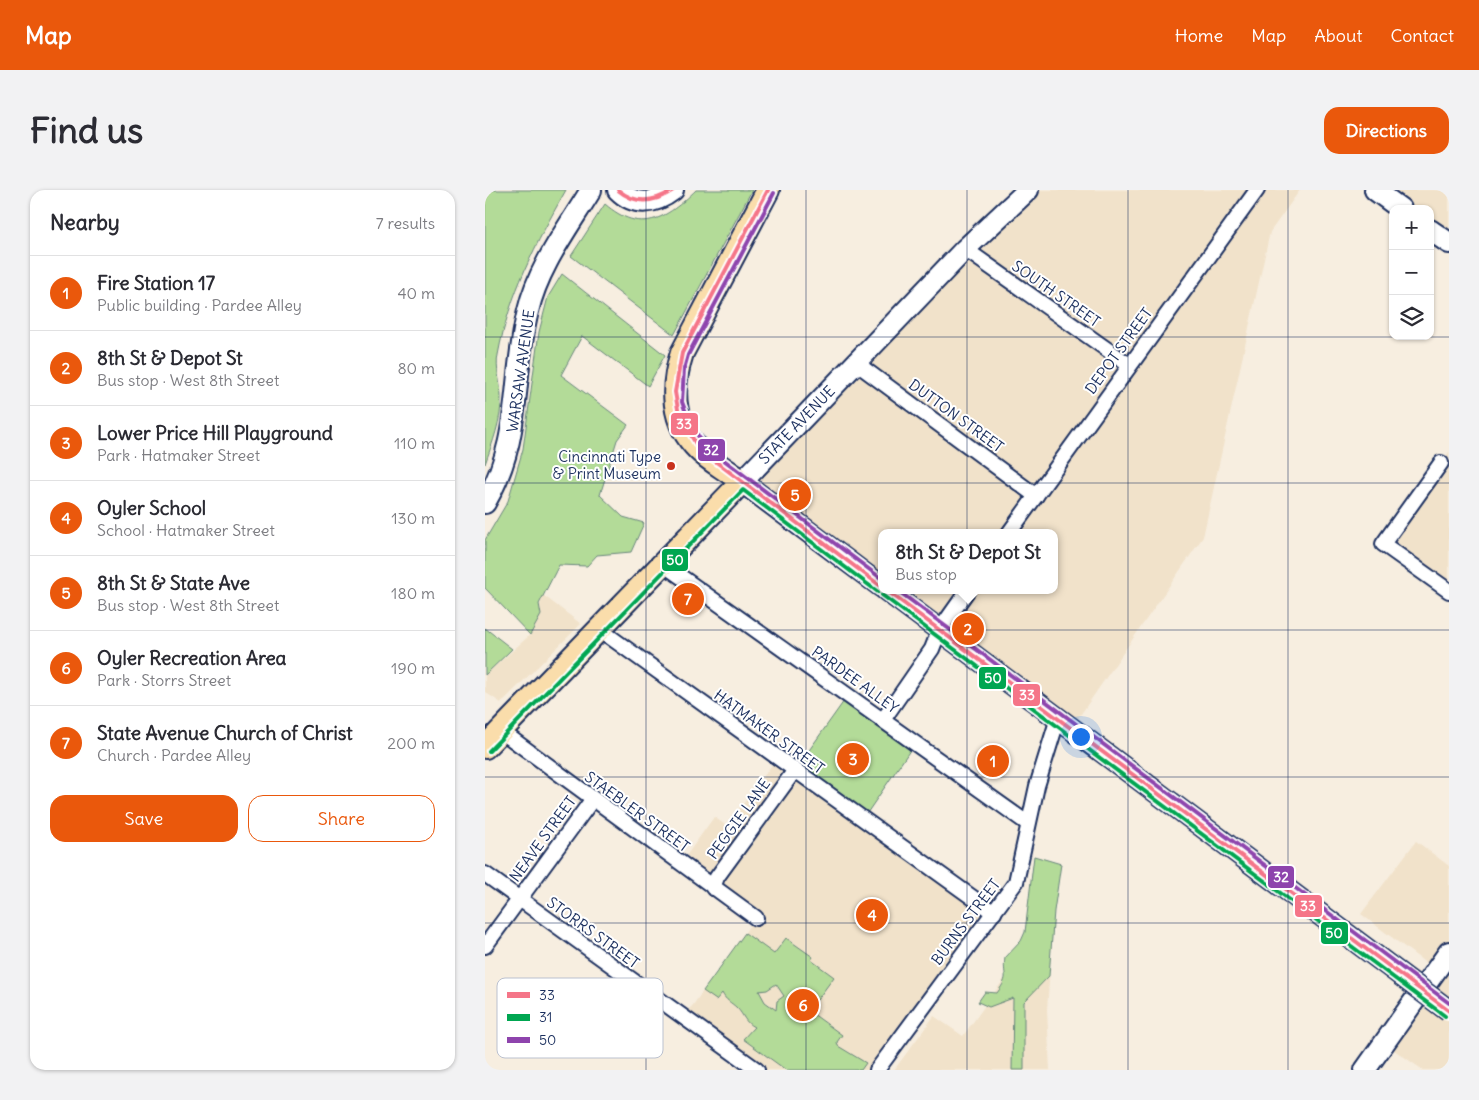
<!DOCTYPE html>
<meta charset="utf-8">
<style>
body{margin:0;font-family:Delius,sans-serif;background:#f2f2f3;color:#2b2b33}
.controls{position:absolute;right:15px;top:15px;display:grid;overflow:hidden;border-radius:10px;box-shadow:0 1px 4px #0004}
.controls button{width:45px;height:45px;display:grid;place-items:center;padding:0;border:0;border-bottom:1px solid #e1e1e2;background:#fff;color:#2b2b33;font:25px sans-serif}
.you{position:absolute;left:595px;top:546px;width:18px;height:18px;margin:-12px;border:4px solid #fff;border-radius:50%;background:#1a73e8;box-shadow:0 0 0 8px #1a73e833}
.badge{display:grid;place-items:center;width:32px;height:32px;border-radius:50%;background:#ea580c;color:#fff;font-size:16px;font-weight:700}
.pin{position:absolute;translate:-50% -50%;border:2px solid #fff;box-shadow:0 1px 5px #0006}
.popup{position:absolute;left:393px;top:339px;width:180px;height:65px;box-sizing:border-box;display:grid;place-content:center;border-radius:10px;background:#fff;filter:drop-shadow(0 1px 4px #0005);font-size:16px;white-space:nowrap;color:#7c7c81}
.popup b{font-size:19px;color:#2b2b33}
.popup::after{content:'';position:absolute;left:50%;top:100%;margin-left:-10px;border:10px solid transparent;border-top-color:#fff}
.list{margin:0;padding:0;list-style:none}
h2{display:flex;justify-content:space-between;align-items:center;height:65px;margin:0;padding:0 20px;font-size:21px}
h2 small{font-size:16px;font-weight:400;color:#7c7c81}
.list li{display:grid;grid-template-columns:32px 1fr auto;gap:15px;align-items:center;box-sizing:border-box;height:75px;padding:0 20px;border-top:1px solid #e1e1e2}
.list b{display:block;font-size:19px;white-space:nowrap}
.list p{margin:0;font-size:16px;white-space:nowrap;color:#7c7c81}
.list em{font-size:16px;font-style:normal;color:#7c7c81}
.actions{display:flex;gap:10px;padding:15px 20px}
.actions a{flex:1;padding:11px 0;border:1px solid #ea580c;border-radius:15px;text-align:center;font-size:18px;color:#ea580c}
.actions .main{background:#ea580c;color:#fff}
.icon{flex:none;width:28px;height:28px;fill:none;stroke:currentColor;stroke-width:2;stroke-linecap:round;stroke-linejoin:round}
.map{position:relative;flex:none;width:964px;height:880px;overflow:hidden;border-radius:15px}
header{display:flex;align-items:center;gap:30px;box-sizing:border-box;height:70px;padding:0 25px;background:#ea580c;color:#fff}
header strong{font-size:24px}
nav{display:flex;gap:28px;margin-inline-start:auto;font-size:18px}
.intro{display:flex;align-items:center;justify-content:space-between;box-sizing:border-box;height:120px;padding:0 30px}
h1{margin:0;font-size:35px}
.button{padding:12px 22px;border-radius:15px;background:#ea580c;color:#fff;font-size:18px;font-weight:700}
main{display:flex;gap:30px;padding:0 30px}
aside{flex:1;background:#fff;border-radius:15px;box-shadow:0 1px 4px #0004}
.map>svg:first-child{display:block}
.built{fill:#f1e2ca}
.green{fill:#b3db98;stroke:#67857b;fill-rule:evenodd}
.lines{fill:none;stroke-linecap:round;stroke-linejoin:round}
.street-casing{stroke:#1b2f5e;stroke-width:18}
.secondary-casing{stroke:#1b2f5e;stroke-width:24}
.primary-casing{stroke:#1b2f5e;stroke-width:26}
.street{stroke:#fff;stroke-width:14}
.secondary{stroke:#fff;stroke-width:20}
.primary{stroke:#faddab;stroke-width:22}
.secondary-bridge-casing{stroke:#1b2f5e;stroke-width:24;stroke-linecap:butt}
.secondary-bridge{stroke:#fff;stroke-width:20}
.bus-1-casing{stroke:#fff;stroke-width:8}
.bus-2-casing{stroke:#fff;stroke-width:8}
.bus-3-casing{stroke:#fff;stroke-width:8}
.bus-1{stroke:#f57588;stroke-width:4}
.bus-2{stroke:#00a651;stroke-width:4}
.bus-3{stroke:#8e44ad;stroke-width:4}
.grid{fill:none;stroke:#1b2f5e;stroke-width:1;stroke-opacity:0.55}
.poi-dot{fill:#c8321e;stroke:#fff;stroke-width:2}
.labels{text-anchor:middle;stroke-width:4;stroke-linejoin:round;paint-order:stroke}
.street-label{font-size:15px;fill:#1b2f5e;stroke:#fff}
.poi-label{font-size:15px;fill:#1b2f5e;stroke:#fff;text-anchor:end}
.key{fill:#fff;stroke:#bbc1cf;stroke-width:1}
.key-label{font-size:14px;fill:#1b2f5e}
.line-badge{stroke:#fff;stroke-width:2}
.badge-label{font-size:14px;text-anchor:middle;font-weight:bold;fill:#fff}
</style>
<header>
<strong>Map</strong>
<nav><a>Home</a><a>Map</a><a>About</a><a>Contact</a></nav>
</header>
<div class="intro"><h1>Find us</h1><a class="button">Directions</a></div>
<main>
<aside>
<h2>Nearby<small>7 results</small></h2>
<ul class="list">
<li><span class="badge">1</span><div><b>Fire Station 17</b><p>Public building · Pardee Alley</p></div><em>40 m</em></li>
<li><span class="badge">2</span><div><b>8th St &amp; Depot St</b><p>Bus stop · West 8th Street</p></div><em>80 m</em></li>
<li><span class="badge">3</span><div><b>Lower Price Hill Playground</b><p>Park · Hatmaker Street</p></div><em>110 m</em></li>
<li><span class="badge">4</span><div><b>Oyler School</b><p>School · Hatmaker Street</p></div><em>130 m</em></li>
<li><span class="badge">5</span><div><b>8th St &amp; State Ave</b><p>Bus stop · West 8th Street</p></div><em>180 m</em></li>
<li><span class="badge">6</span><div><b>Oyler Recreation Area</b><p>Park · Storrs Street</p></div><em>190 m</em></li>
<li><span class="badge">7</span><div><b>State Avenue Church of Christ</b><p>Church · Pardee Alley</p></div><em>200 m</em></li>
</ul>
<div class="actions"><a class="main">Save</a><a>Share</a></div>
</aside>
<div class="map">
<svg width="964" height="880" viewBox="0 0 964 880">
<rect width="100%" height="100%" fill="#f7eee0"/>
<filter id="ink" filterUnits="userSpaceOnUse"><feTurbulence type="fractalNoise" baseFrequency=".02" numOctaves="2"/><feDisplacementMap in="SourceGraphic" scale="10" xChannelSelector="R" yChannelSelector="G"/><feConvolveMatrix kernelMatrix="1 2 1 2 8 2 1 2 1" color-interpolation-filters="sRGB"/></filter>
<g filter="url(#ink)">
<g class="built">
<polygon points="543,0 815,0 785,42 718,347 587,537 401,400 569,400 569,343 397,343 397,397 257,292"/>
<polygon points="890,0 964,0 964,53 945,40 945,19 916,19"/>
<polygon points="964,262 964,401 898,354"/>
<polygon points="58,405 96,434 16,513 0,502 0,485 45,445"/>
<polygon points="292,568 509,723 392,880 272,880 196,827 208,815 265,735 265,731 196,673 229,627 242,636"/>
<polygon points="931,651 964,676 964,880 938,880 899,853 950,780 876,724"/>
<polygon points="569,720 562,820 565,880 409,880 449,826 478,846"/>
</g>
<g class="green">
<path d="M 0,0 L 81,0 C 51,53 24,105 13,165 C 10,178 16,194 16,207 C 17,229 7,254 0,274 Z"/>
<path d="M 211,0 L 267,0 L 189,145 L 86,66 L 120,14 C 156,45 181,29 211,0 Z"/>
<polygon points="77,84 180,165 163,196 97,146 76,185 143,235 132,250 115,305 138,327 159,333 146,362 112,365 102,376 74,375 54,414 56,425 45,445 0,398 0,350 23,311 38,259 54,142 63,107"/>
<polygon points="0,438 27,459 0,485"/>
<polygon points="364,504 430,553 378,629 310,580"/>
<path d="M 549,666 L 576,674 L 569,721 L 564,786 L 539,812 L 539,880 L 527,880 L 528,808 L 504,817 L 493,812 L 500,802 L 512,803 C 526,784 517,787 520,768 L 536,751 L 540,742 Z"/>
<path d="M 260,743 L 289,764 L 301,748 L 328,767 L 326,770 L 349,787 L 324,821 L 357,845 L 352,852 L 353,856 L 381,873 L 376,880 L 301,880 L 258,849 L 269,837 C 259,832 259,825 252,818 C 246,812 241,811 237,803 L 231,810 L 218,801 ZM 291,794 L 299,806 L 292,811 L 291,820 L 280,812 L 274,801 L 282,800 Z"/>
</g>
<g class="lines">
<defs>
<g id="street">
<polyline points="480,59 644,175"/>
<polyline points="371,173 551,306"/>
<polyline points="956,273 898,354 964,401"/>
<polyline points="524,343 772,0"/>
<polyline points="178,374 542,633"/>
<polyline points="114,439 509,723"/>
<polyline points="398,530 447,459 454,441 483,400"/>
<polyline points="16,541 271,728"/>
<polyline points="0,684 272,880"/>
<polyline points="228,698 232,687 310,580"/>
<polyline points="0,756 107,610"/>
<polyline points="392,880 531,692 552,596 573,528"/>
</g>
<g id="secondary">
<path d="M 133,0 C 150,17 170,14 188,0"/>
<polyline points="890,0 916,19"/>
<polyline points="945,40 964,53"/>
<path d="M 0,313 C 38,248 26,190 43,121 C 53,77 83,38 106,0"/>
<polyline points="397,397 257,292 480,59 543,0"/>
<polyline points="401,400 686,613"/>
<polyline points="880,880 964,762"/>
</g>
<path id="primary" d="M 0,557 L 257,292 C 243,280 226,272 214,260 C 186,233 186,197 197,163 L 283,0"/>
</defs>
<use href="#street" class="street-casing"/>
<use href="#secondary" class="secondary-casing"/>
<use href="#primary" class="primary-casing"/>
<use href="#street" class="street"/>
<use href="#secondary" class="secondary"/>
<use href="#primary" class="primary"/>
<defs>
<polyline id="secondary-bridge" points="686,613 964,821"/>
</defs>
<use href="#secondary-bridge" class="secondary-bridge-casing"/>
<use href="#secondary-bridge" class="secondary-bridge"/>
<defs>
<g id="bus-1">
<path d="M 133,0 C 151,15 169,13 188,0"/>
<polyline points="283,0 197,163 190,202 194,225 214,259 397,397"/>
<polyline points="401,400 964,821"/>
</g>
<g id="bus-2">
<polyline points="397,405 960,826"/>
<polyline points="4,561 258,300 393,402"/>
</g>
<g id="bus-3">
<polyline points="289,3 203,165 199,179 197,212 205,233 219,255 397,389"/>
<polyline points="412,400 964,813"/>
</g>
</defs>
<use href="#bus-1" class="bus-1-casing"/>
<use href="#bus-2" class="bus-2-casing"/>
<use href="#bus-3" class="bus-3-casing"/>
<use href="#bus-1" class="bus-1"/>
<use href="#bus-2" class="bus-2"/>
<use href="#bus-3" class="bus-3"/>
</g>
</g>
<path class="grid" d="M 161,0 L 161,880M 321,0 L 321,880M 482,0 L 482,880M 643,0 L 643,880M 803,0 L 803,880M 0,147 L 964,147M 0,293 L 964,293M 0,440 L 964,440M 0,587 L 964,587M 0,733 L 964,733"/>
<circle class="poi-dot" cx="186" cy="276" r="5"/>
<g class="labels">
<g class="street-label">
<text transform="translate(571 104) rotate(35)" y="5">SOUTH STREET</text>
<text transform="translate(634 161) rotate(-54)" y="5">DEPOT STREET</text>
<text transform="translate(36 181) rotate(-82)" y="5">WARSAW AVENUE</text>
<text transform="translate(471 226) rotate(36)" y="5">DUTTON STREET</text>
<text transform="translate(312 235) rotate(-46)" y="5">STATE AVENUE</text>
<text transform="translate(370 490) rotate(36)" y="5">PARDEE ALLEY</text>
<text transform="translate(284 542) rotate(36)" y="5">HATMAKER STREET</text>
<text transform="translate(152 622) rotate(36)" y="5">STAEBLER STREET</text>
<text transform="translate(254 629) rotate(-54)" y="5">PEGGIE LANE</text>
<text transform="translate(58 649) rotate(-54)" y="5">NEAVE STREET</text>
<text transform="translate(481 732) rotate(-53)" y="5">BURNS STREET</text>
<text transform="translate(108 743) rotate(36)" y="5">STORRS STREET</text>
</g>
<g class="poi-label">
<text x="176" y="272">Cincinnati Type<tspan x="176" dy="17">&amp; Print Museum</tspan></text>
</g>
</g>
<rect x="12" y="788" width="166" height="80" rx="8" class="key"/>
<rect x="22" y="802" width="23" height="6" fill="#f57588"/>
<rect x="22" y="824" width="23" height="7" fill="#00a651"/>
<rect x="22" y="847" width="23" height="6" fill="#8e44ad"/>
<g class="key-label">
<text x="54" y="810">33</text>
<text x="54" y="832">31</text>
<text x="54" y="855">50</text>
</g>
<g class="line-badge">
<rect x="185" y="222" width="29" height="24" rx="5" fill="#f57588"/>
<rect x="212" y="248" width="29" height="24" rx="5" fill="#8e44ad"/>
<rect x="176" y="358" width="28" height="24" rx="5" fill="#00a651"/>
<rect x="493" y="476" width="29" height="24" rx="5" fill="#00a651"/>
<rect x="527" y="493" width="29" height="24" rx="5" fill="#f57588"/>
<rect x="782" y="675" width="28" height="24" rx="5" fill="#8e44ad"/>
<rect x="809" y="704" width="29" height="24" rx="5" fill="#f57588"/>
<rect x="835" y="731" width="29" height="24" rx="5" fill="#00a651"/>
</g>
<g class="badge-label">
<text x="199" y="239">33</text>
<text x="226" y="265">32</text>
<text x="190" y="375">50</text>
<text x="508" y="493">50</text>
<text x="542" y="510">33</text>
<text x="796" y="692">32</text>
<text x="823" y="721">33</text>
<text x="849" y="748">50</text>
</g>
</svg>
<div class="controls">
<button>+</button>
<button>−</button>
<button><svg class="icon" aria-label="layers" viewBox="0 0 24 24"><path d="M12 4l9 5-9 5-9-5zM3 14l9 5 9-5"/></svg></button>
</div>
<div class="you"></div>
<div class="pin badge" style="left:508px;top:571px">1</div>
<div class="pin badge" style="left:483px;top:439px">2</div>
<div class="popup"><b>8th St &amp; Depot St</b>Bus stop</div>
<div class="pin badge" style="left:368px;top:569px">3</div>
<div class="pin badge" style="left:387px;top:725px">4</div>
<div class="pin badge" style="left:310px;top:305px">5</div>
<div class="pin badge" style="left:318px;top:815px">6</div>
<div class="pin badge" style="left:203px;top:409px">7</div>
</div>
</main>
